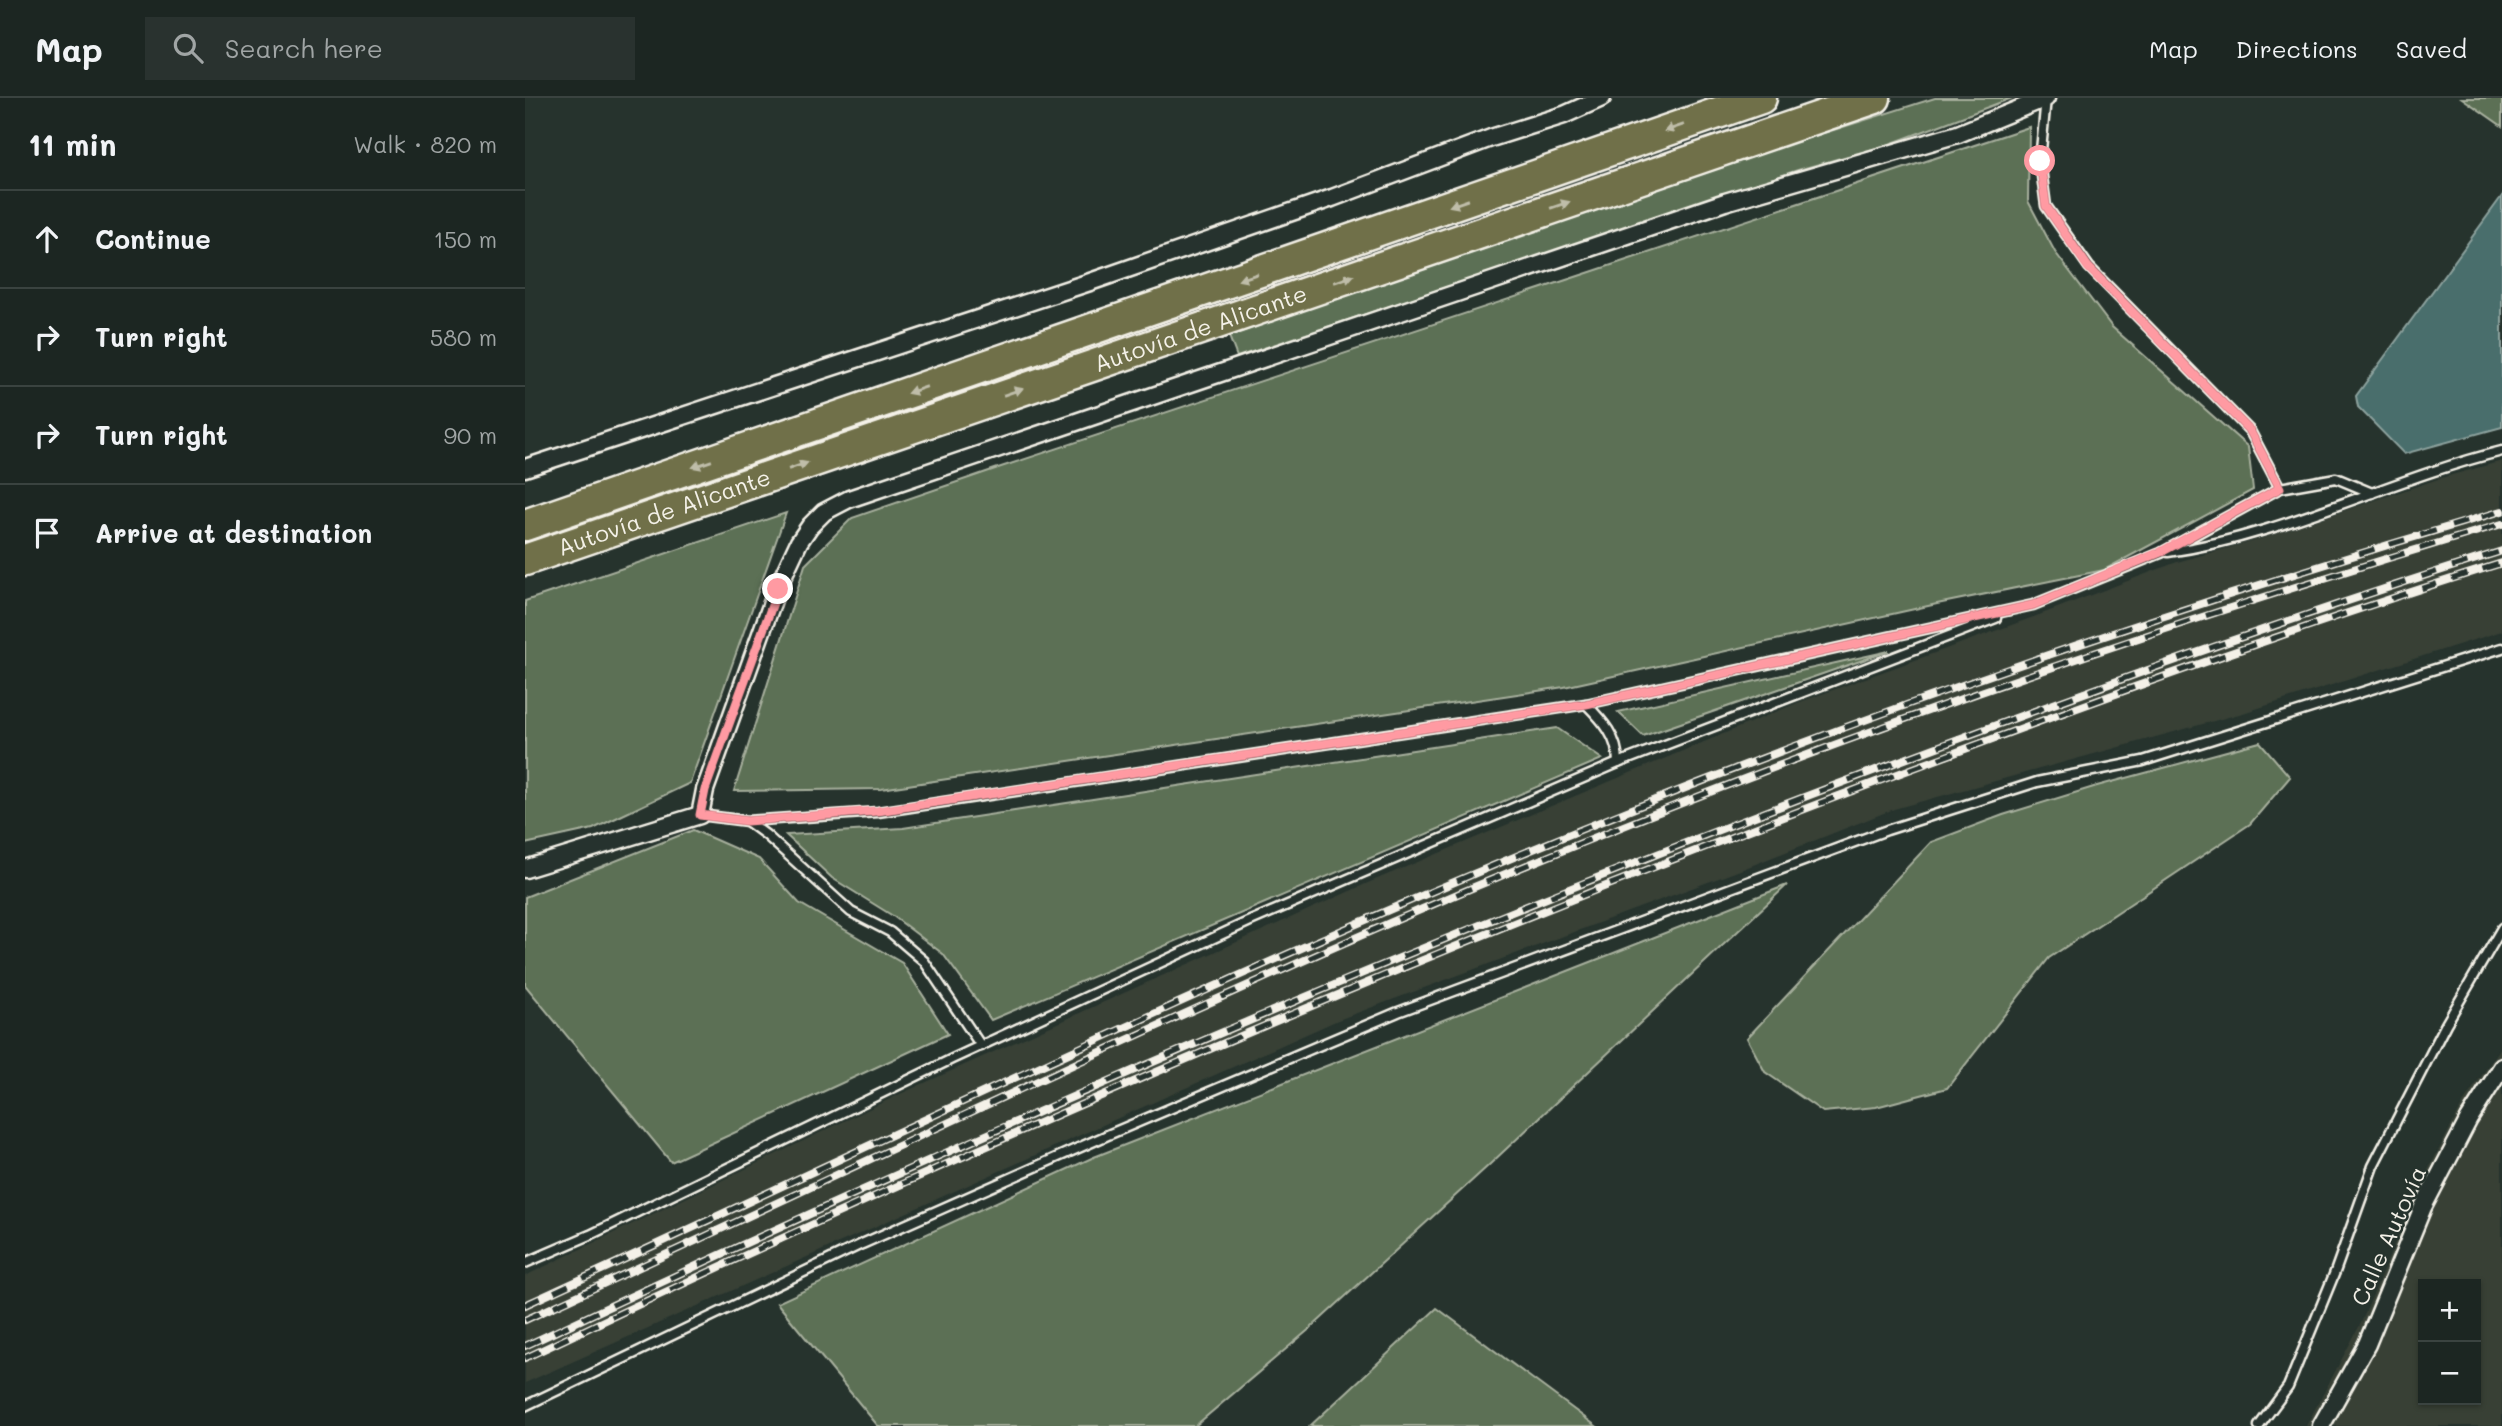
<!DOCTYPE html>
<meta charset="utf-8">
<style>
body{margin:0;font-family:Mali,sans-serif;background:#29322f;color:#f1f3f6}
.controls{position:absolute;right:21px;bottom:21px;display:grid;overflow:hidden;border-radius:0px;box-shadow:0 2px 5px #0004}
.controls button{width:63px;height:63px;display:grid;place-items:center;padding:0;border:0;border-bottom:2px solid #3a4340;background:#1c2622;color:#f1f3f6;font:35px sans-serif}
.stop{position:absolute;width:21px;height:21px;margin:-16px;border:5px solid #ff9aa2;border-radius:50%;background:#fff}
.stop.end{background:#ff9aa2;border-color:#fff;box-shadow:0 2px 7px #0008}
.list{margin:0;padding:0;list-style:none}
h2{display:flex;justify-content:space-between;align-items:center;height:91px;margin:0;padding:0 28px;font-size:30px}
h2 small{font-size:23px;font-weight:400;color:#a0a5a5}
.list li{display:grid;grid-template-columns:46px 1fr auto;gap:21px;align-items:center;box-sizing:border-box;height:98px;padding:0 28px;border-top:2px solid #3a4340}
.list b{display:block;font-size:26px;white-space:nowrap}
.list em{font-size:23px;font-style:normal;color:#a0a5a5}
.icon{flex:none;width:38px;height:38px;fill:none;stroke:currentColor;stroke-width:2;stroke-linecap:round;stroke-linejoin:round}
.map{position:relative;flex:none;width:1977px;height:1328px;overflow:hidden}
header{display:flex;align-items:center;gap:42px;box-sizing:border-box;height:98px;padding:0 35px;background:#1c2622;border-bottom:2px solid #3a4340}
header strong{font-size:33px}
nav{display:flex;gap:38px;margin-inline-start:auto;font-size:24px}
.search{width:490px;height:63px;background:#29322f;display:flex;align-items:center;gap:18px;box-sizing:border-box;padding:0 24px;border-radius:0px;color:#a0a5a5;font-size:26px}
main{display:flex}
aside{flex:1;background:#1c2622}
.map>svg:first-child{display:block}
.built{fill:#374036;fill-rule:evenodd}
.green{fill:#5b7054;stroke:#a8b09e;stroke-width:2}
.water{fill:#496e6c;stroke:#8da29e;stroke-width:2}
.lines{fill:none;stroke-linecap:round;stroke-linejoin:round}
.service-casing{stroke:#f4f1e8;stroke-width:13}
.minor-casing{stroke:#f4f1e8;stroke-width:21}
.motorway-casing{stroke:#f4f1e8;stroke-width:35}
.service{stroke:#26332d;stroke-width:8}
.minor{stroke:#26332d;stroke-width:16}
.motorway{stroke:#6f704a;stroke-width:30}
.rail-casing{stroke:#f4f1e8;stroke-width:8}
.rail{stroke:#26332d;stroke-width:5;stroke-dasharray:16;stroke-linecap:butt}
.oneway{fill:#bfbda9}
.route{stroke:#ff9aa2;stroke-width:9}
.labels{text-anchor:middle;stroke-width:5;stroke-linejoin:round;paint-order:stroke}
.street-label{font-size:23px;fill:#f4f1e8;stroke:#26332d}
</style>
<header>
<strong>Map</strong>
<div class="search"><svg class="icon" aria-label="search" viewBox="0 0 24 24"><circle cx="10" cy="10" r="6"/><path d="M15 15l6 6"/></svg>Search here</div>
<nav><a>Map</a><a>Directions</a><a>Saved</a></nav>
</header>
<main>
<aside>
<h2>11 min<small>Walk · 820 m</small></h2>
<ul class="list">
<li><svg class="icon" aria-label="ahead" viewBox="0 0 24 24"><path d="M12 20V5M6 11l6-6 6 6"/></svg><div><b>Continue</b></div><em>150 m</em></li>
<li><svg class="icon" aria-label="right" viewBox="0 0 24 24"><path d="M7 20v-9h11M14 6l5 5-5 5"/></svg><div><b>Turn right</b></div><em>580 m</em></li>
<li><svg class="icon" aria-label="right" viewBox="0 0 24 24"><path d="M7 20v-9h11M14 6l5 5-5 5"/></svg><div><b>Turn right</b></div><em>90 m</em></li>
<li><svg class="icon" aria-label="arrive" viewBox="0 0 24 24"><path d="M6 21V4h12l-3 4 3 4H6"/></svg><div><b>Arrive at destination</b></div></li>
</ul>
</aside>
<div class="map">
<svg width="1977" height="1328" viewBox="0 0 1977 1328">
<rect width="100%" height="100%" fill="#26332d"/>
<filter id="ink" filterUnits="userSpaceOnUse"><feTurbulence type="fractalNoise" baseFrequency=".0143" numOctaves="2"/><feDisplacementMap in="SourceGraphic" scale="14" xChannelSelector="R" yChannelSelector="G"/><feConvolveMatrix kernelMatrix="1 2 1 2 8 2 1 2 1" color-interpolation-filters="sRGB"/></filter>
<g filter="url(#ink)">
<g class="built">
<polygon points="1977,363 1977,533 1718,615 1369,711 1218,771 813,922 0,1285 0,1178 375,996 845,784 1272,605 1514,517 1652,464 1735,441 1916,380"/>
<path d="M 1977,948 L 1977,1328 L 1781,1328 L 1836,1225 L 1890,1097 L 1940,1002 ZM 1898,1186 L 1951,1186 L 1951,1302 L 1898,1302 Z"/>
</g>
<g class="green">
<polygon points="1410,0 1487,0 1362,47 1273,72 712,259 704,238 1210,63"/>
<polygon points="1937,0 1977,0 1977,28"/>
<polygon points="1504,29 1503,103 1530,154 1587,229 1723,349 1728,392 1579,472 1412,506 1039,589 356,691 209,693 280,467 327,420 473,370"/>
<polygon points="261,415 165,685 68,731 0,746 0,503"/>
<polygon points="1364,553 1118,638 1093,614"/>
<polygon points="1032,630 1077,661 466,922 418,856 368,818 307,780 261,737 378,730"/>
<polygon points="1735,644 1765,679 1725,726 1524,860 1422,990 1351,1009 1298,1014 1240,974 1222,940 1406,744 1478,717 1572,688"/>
<polygon points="168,732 234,761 274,805 377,865 423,936 146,1064 0,887 0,799"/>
<polygon points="1262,787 963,1068 787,1229 670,1328 353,1328 252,1205 569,1059"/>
<polygon points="912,1210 1071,1328 785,1328"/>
</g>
<polygon class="water" points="1977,98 1977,329 1879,356 1833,309 1831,298"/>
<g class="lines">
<defs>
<g id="service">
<polyline points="1755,390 1811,380 1847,395"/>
<path d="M 1643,454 C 1758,438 1864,381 1977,353"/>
<path d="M 1061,606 C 1078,623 1093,639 1093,665"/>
<polyline points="175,717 222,723 353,714 1061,606 1508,507 1636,455 1755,390 1725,333 1564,169 1521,108 1515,63 1521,0"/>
<polyline points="222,723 241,737 326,814 365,834 399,863 456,948"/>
<polyline points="0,1165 65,1137 427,961 723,824 1093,665 1471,520"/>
<polyline points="0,1308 337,1146 585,1036 873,914 1362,732 1512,684 1618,663 1977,550"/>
<polyline points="1734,1328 1763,1289 1810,1174 1848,1068 1921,926 1977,830"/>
</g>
<g id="minor">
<polyline points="0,370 565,184 807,100 966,40 1039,17 1077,0"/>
<polyline points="0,771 175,717 180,692 252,491 274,444 285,428 299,414 324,401 1200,104 1433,36 1521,0"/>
<polyline points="1796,1328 1842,1246 1898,1109 1944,1021 1977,969"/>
</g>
<g id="motorway">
<polyline points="0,427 1236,0"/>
<path id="s1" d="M 0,462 L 1350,0"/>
</g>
</defs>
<use href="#service" class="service-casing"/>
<use href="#minor" class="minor-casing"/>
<use href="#motorway" class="motorway-casing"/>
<use href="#service" class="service"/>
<use href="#minor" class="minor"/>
<use href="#motorway" class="motorway"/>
<defs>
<g id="rail">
<path d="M 0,1207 C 309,1066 614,917 927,785 C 1269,640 1621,517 1977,413"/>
<path d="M 0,1222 C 289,1089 575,950 867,824 C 1228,668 1600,537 1977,426"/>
<path d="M 0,1248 C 453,1034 911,836 1380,661 C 1577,587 1776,516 1977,453"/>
<path d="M 0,1260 C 449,1047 905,850 1370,677 C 1571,602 1772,529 1977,465"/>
</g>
</defs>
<use href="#rail" class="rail-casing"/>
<use href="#rail" class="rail"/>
</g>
<defs><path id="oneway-solid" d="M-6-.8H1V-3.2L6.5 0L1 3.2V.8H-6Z" transform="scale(1.75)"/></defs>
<g class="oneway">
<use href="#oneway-solid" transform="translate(1149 30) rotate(161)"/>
<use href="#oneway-solid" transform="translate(934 105) rotate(161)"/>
<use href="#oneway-solid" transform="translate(1035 107) rotate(-19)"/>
<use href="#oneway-solid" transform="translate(723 179) rotate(161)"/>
<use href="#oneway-solid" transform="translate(819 181) rotate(-19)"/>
<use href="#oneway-solid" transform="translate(392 292) rotate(161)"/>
<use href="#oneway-solid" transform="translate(488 294) rotate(-19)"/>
<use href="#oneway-solid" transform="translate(177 366) rotate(161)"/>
<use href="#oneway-solid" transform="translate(273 368) rotate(-19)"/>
</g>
</g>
<g class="lines" filter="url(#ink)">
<polyline class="route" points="253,491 180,692 175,717 222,723 353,713 1061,606 1508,507 1636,454 1755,390 1725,333 1563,169 1521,108 1515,63"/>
</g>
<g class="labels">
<g class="street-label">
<text dy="8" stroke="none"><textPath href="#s1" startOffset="714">Autovía de Alicante</textPath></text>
<text dy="8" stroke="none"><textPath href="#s1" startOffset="147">Autovía de Alicante</textPath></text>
<text transform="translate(1864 1138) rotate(-66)" y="8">Calle Autovía</text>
</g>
</g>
</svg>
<div class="controls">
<button>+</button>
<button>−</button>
</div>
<div class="stop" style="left:1515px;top:63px"></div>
<div class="stop end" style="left:253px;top:491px"></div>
</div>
</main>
